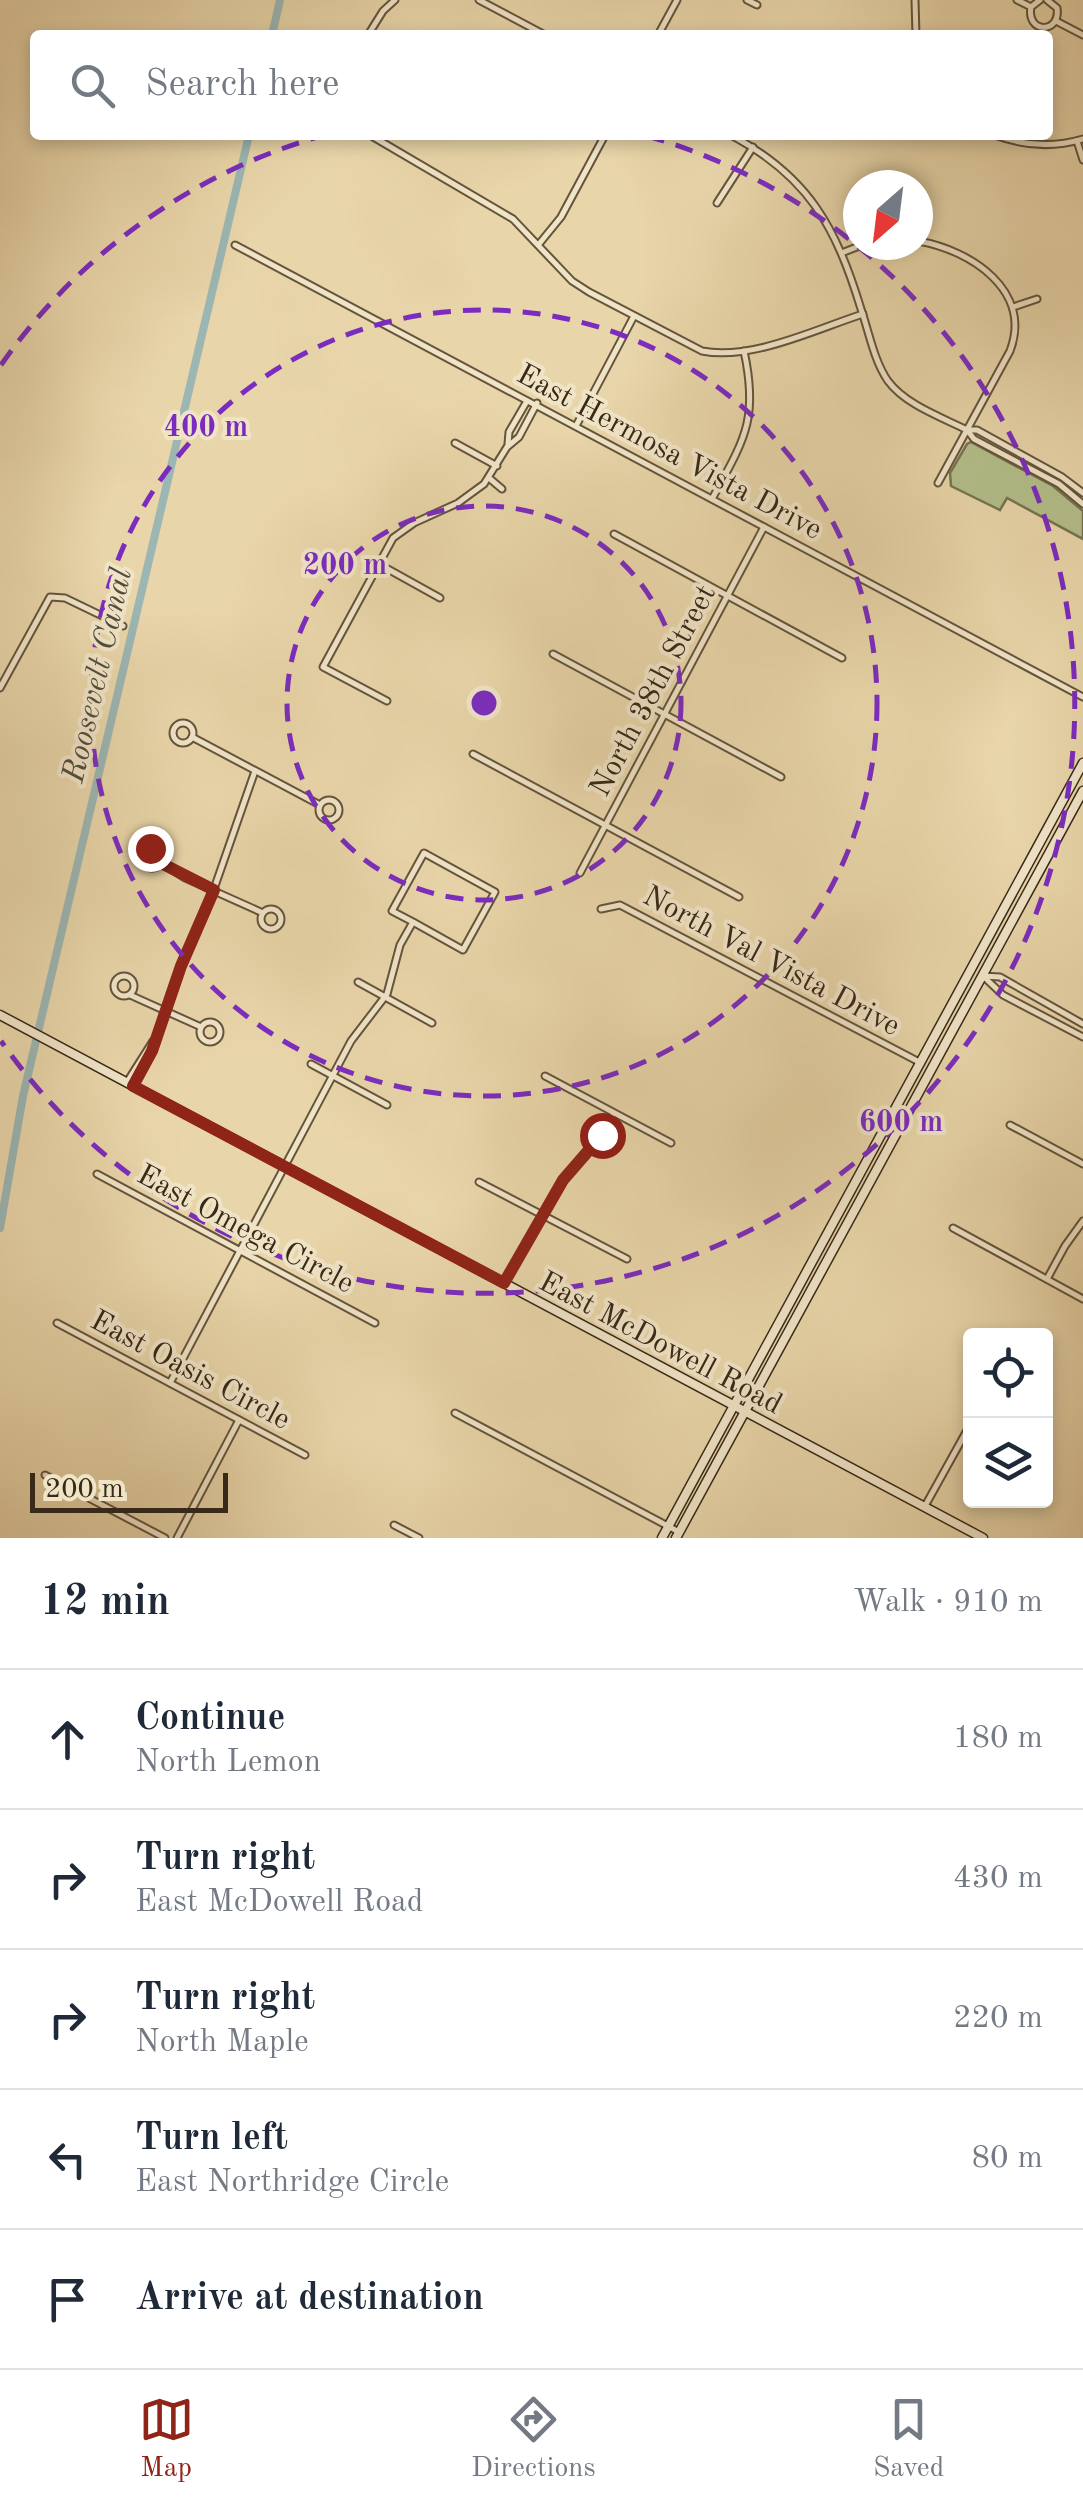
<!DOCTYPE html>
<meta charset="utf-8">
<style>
body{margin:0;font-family:"Old Standard TT",serif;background:#f6f6f7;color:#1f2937}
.controls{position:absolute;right:30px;bottom:30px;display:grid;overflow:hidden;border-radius:10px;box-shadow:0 5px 15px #0003}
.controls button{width:90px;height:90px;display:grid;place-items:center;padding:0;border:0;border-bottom:2px solid #e0e1e3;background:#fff;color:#1f2937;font:50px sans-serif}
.compass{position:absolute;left:843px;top:170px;width:90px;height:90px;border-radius:50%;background:#fff;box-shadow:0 5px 15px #0003;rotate:208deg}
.scale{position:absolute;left:30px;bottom:25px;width:198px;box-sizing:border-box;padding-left:10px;border:5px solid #382918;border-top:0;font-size:28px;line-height:35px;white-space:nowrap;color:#382918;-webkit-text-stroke:8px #f0e4c7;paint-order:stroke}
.stop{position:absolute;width:30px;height:30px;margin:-22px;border:8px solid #8f2418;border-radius:50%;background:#fff}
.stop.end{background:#8f2418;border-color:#fff;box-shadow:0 2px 10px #0008}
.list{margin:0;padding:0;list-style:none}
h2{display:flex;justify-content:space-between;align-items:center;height:130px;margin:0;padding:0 40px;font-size:42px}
h2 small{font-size:32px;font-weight:400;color:#747a83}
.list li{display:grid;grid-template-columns:65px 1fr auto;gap:30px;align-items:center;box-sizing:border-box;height:140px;padding:0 40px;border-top:2px solid #e0e1e3}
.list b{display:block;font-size:38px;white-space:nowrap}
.list p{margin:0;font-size:32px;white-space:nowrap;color:#747a83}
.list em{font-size:32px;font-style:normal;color:#747a83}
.icon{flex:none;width:55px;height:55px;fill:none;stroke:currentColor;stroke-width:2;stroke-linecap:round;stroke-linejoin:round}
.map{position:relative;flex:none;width:1083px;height:1538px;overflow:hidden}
.search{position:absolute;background:#fff;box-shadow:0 5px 15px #0003;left:30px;right:30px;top:30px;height:110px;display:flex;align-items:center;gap:25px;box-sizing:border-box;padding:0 35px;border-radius:10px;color:#747a83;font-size:38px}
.sheet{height:830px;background:#fff}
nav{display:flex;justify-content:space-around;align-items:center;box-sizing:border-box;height:140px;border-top:2px solid #e0e1e3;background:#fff;font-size:28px;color:#747a83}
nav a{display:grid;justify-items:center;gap:5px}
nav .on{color:#8f2418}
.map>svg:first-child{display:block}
.green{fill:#b3be8a;stroke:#767451;stroke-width:2.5}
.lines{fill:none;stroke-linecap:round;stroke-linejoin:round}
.canal{stroke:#9bb6b3;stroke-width:8}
.minor-casing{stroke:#64543c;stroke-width:9}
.secondary-casing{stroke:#382918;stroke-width:11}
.minor{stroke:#f0e4c7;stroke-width:5}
.secondary{stroke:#f0e4c7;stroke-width:8}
.route{stroke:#8f2418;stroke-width:12}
.ring{fill:none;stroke:#7b2cbf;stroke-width:5;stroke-dasharray:18 12}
.labels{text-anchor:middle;stroke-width:8;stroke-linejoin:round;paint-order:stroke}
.street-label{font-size:30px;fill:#382918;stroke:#f0e4c7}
.water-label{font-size:32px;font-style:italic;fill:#514c3f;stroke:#f0e4c7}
.centre{fill:#7b2cbf;stroke:#f0e4c7;stroke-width:5}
.ring-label{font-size:30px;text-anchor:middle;font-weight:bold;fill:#7b2cbf;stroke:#f0e4c7;stroke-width:8;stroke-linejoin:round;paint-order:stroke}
</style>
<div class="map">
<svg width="1083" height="1538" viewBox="0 0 1083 1538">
<rect width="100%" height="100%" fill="#e8d5a9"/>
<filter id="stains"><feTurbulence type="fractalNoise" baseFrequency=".002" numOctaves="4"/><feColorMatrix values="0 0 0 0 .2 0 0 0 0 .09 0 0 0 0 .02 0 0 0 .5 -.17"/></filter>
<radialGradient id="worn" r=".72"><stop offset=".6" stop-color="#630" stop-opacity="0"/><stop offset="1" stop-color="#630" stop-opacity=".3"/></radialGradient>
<polygon class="green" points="971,442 1053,486 1083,511 1083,539 1007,498 1000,510 951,486 950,473 967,444"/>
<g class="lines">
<g class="canal">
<polyline points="272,35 280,0"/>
<polyline points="0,1228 23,1096 249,135"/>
</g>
<defs>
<g id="minor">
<polyline points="479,0 545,35"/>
<polyline points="747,0 757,5"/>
<polyline points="915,0 916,35"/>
<polyline points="1017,0 1031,7"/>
<path d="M 1040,0 L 1031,7 C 1026,34 1061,34 1057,8 L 1047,0"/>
<polyline points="1056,21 1083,35"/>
<polyline points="368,35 383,11 395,0"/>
<polyline points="658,35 677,0"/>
<path d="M 370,135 L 513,219 L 572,281 L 589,292 L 702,351 C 751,361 816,329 863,314"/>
<path d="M 731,135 C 809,177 836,227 861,309 C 869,332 874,361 888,381 C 906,405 941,417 967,430 L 974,439 L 1059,484 L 1083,504"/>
<path d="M 995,135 C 1024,146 1053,148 1083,139"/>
<polyline points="1077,141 1083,160"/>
<polyline points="717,203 753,147"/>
<path d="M 918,241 C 971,250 1033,291 1010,351 L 938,483"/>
<polyline points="539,244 561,217 605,135"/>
<polyline points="235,245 1083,697"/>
<polyline points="844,252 862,245"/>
<polyline points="1013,307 1037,299"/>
<polyline points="577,424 634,316"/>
<polyline points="967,430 977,430 1062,477 1083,493"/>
<polyline points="455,443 497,466"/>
<polyline points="508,444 509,432 527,401"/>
<polyline points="489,478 502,489"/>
<path d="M 712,499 C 744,440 759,420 744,351"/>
<polyline points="614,534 842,658"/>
<polyline points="377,563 440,598"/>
<polyline points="553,654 781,777"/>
<polyline points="0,688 50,597 65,598 123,626"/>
<polyline points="387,701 323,667 393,538 414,523 458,503 484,484 507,447 519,437 537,403"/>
<circle cx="183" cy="733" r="10"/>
<polyline points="192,737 320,805"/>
<polyline points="473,754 739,897"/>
<circle cx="329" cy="810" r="10"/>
<circle cx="152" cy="858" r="10"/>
<polyline points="161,863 185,878 263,913"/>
<polyline points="580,873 764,527"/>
<circle cx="271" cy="919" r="10"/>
<polyline points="601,909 620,905 921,1063"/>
<circle cx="124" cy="986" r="10"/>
<polyline points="983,976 1003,995 1083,1037"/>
<polyline points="983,976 1000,977 1083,1024"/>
<polyline points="358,982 432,1023"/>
<polyline points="130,995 201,1027"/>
<circle cx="210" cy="1032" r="10"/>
<polyline points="311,1064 387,1105"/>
<polyline points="545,1076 671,1143"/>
<polyline points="127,1082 153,1041"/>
<polyline points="133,1086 152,1051 181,967 207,909 255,771"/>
<polyline points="1010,1125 1083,1164"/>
<polyline points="97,1174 375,1323"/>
<polyline points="479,1182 627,1259"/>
<polyline points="953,1228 1083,1299"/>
<polyline points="1047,1279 1065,1246 1083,1221"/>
<polyline points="504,1283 563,1180 589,1152 614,1114"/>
<polyline points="57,1323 305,1455"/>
<polyline points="170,1383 351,1041 387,994 400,945 413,922 392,911 424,853 495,892 463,950 413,922"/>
<polyline points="455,1413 679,1532"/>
<polyline points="45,1475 165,1538"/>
<polyline points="925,1506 970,1425"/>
<polyline points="394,1525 419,1538"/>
<polyline points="177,1538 239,1420"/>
</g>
<g id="secondary">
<polyline points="0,1015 983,1538"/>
<polyline points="662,1538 1083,763"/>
<polyline points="676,1538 1083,791"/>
</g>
</defs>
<use href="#minor" class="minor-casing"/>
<use href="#secondary" class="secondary-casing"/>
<use href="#minor" class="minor"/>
<use href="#secondary" class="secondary"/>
</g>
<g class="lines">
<polyline class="route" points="150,848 160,851 161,863 214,890 181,966 152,1051 133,1086 504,1283 563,1180 602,1135"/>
</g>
<g class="ring">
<circle cx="484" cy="703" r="197"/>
<circle cx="484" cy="703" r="393"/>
<path d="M1 365A590 590 0 0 1 321 136M647 136A590 590 0 1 1 1 1041"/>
</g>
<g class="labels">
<g class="street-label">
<text transform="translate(670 451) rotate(28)" y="10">East Hermosa Vista Drive</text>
<text transform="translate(652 690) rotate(-62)" y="10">North 38th Street</text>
<text transform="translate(772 960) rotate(28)" y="10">North Val Vista Drive</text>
<text transform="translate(246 1228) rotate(28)" y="10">East Omega Circle</text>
<text transform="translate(661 1342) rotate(28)" y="10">East McDowell Road</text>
<text transform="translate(191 1369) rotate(28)" y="10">East Oasis Circle</text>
</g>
<g class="water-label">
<text transform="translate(96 675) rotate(-77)" y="11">Roosevelt Canal</text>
</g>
</g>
<circle cx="484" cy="703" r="15" class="centre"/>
<g class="ring-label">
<text x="206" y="436">400 m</text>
<text x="345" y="574">200 m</text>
<text x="901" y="1131">600 m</text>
</g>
<rect width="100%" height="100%" filter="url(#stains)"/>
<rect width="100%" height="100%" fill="url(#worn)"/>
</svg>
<div class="controls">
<button><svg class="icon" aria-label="locate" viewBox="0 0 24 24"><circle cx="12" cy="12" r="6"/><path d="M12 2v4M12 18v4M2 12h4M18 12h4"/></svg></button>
<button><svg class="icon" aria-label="layers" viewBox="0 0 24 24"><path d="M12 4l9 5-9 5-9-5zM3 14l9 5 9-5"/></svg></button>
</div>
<svg class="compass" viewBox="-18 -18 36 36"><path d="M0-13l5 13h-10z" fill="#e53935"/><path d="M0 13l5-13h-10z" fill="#747a83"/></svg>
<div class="scale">200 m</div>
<div class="stop" style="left:602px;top:1135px"></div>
<div class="stop end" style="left:150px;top:848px"></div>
<div class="search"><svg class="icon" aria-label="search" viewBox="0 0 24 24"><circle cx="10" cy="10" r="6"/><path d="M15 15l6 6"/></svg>Search here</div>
</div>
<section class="sheet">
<h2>12 min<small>Walk · 910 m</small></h2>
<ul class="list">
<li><svg class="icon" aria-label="ahead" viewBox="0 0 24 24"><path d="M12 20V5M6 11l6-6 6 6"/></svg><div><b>Continue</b><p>North Lemon</p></div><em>180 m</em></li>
<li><svg class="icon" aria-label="right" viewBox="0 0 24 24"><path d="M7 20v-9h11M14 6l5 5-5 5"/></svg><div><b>Turn right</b><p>East McDowell Road</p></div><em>430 m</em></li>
<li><svg class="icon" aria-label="right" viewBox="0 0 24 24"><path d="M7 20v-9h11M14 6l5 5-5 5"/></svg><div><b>Turn right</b><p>North Maple</p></div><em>220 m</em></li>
<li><svg class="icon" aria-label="left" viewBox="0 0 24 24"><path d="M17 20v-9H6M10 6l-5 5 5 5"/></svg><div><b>Turn left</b><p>East Northridge Circle</p></div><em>80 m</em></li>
<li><svg class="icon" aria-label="arrive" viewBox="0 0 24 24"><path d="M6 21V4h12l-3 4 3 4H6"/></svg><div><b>Arrive at destination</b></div></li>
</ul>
</section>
<nav>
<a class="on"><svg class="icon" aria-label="map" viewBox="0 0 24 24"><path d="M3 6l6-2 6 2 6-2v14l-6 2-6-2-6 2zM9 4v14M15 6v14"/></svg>Map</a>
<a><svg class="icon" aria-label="directions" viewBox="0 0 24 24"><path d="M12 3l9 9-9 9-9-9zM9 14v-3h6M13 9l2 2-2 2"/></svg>Directions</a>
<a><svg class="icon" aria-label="saved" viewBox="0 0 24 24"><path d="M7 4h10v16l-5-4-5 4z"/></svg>Saved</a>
</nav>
